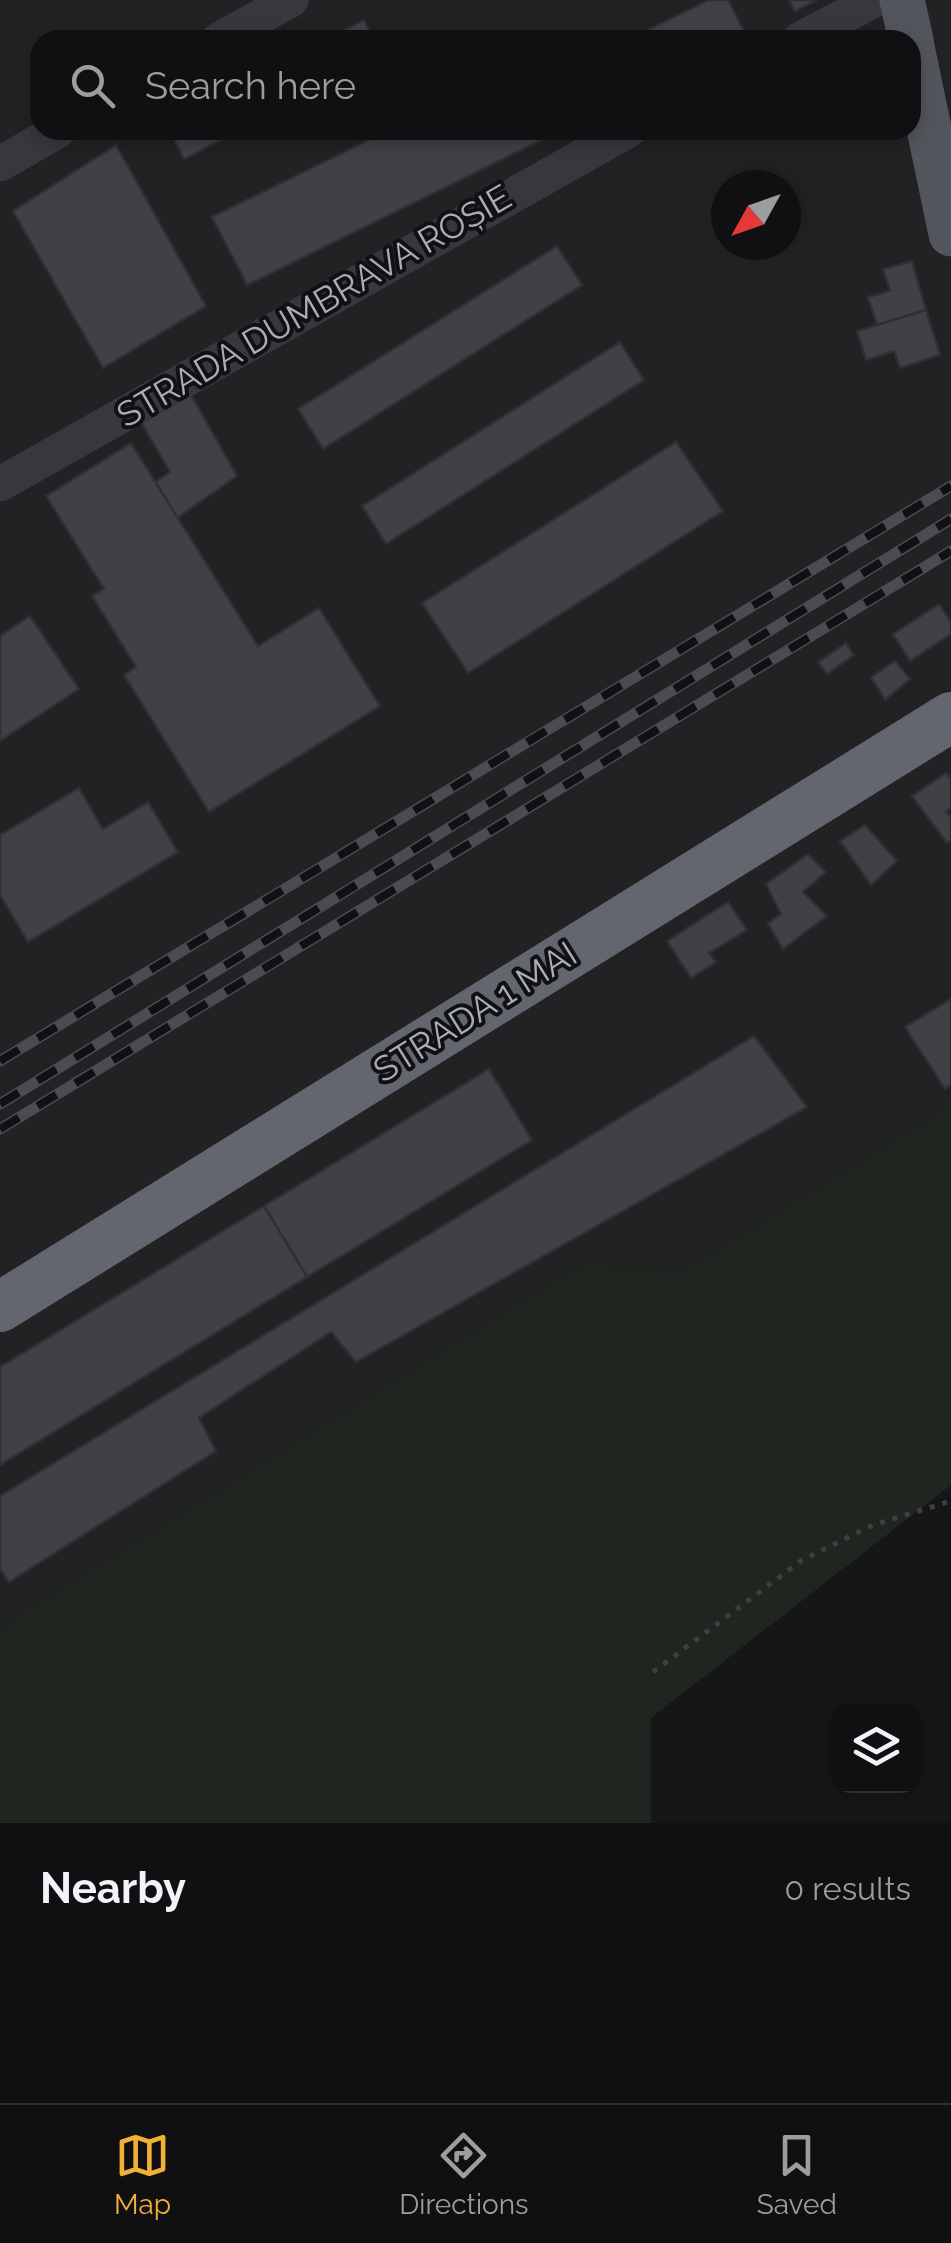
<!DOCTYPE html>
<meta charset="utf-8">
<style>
body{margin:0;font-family:Raleway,sans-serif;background:#19191b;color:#f1f3f6}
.controls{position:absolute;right:30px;bottom:30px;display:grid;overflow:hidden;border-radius:20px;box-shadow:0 5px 15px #0003}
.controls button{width:90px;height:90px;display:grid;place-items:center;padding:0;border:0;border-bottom:2px solid #303032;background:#101012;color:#f1f3f6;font:50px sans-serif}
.compass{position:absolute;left:711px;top:170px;width:90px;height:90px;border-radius:50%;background:#101012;box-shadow:0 5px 15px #0003;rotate:230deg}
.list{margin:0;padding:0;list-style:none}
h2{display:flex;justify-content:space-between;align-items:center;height:130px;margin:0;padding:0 40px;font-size:42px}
h2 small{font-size:32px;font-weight:400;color:#9c9d9f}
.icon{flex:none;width:55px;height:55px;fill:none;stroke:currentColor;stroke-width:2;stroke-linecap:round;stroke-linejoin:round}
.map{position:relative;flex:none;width:951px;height:1823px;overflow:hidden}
.search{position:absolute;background:#101012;box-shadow:0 5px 15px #0003;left:30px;right:30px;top:30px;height:110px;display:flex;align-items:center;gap:25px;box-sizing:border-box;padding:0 35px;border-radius:30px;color:#9c9d9f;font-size:38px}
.sheet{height:280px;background:#101012}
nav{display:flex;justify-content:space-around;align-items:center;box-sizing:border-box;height:140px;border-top:2px solid #303032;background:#101012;font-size:28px;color:#9c9d9f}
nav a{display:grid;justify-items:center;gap:5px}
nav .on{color:#f2b134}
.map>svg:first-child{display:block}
.built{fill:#222225;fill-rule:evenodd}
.green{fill:#1e261f}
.building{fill:#404145;stroke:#303034;stroke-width:2.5}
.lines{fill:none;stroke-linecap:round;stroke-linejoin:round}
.path{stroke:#3d3f44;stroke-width:5;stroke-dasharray:5 8;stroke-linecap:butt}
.minor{stroke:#37383d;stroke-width:35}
.major{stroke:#53555c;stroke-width:45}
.highway{stroke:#63666e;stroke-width:50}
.rail-casing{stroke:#4a4c52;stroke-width:11}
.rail{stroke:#111113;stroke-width:8;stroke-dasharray:22;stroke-linecap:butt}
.labels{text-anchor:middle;stroke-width:8;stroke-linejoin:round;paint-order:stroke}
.street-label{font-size:35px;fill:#a8adb8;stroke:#111113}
</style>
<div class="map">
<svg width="951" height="1823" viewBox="0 0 951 1823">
<rect width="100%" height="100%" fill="#161618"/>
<path class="built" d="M 0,0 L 951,0 L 951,1106 L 684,1270 L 583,1264 L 6,1623 L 0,1632 ZM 40,40 L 911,40 L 911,130 L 40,130 ZM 726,185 L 786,185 L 786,245 L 726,245 Z"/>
<polygon class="green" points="951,1106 951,1485 651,1718 651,1823 0,1823 0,1632 6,1623 583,1264 684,1270"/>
<g class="building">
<polygon points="709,0 728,0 748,39 627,40"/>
<polygon points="789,0 817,0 795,11"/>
<polygon points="364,20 374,40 325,40"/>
<polygon points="169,130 240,130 184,159"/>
<polygon points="389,130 562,130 247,285 212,217"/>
<polygon points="116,145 206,306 103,368 13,211"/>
<polygon points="557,246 582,285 323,449 298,409"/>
<polygon points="912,261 926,310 877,325 868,297 890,291 883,269"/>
<polygon points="926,310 940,355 900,368 894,351 866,360 857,331"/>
<polygon points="620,342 644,380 386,544 362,506"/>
<polygon points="190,393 237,476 177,518 155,482 170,472 140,420"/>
<polygon points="676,442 723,511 468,673 422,603"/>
<polygon points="131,443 258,646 319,608 380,706 209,812 124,675 136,667 92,596 104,589 46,496"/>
<polygon points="939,604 951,622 951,634 910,661 893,634"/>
<polygon points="30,616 79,689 0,741 0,636"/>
<polygon points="846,643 854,655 827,674 818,662"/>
<polygon points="895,661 910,679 885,700 871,677"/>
<polygon points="946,773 951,779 951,808 946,812 951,817 951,840 947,843 912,796"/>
<polygon points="79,788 103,829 148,802 178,852 28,942 0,895 0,835"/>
<polygon points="865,825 897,861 871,885 840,841"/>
<polygon points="808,854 826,872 803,892 827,916 783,949 768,923 781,914 766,884"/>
<polygon points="728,902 747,930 709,953 716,962 691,978 667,941"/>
<polygon points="951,999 951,1085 945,1089 905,1027"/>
<polygon points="754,1036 807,1107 356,1362 331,1332 199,1418 216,1451 9,1582 0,1569 0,1496"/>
<polygon points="489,1069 532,1140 307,1277 264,1206"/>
<polygon points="264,1206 307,1277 0,1465 0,1367"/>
</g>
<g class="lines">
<polyline class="path" points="653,1672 802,1560 873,1525 951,1501"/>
<g class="minor">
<polyline points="218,40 291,0"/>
<polyline points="799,40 874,0"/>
<polyline points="0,164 59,130"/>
<polyline points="0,484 629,130"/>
</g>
<g class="major">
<polyline points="902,0 911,40"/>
<polyline points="911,42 951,234"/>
</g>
<polyline class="highway" points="0,1307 951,717"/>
<defs>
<g id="rail">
<polyline points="0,1061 951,486"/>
<polyline points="0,1104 951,519"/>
<polyline points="0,1129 951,551"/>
</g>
</defs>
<use href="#rail" class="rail-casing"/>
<use href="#rail" class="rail"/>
</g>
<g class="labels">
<g class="street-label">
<text transform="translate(314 306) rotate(-30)" y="12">STRADA DUMBRAVA ROȘIE</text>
<text transform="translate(475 1012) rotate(-32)" y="12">STRADA 1 MAI</text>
</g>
</g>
</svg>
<div class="controls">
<button><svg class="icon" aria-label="layers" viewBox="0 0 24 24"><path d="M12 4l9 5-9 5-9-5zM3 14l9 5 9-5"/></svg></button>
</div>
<svg class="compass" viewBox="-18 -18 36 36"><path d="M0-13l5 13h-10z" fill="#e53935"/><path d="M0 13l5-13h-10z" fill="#9c9d9f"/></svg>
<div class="search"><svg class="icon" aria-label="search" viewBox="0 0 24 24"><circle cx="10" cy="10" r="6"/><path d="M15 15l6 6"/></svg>Search here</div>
</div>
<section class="sheet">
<h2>Nearby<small>0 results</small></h2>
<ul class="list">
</ul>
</section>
<nav>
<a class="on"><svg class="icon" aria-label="map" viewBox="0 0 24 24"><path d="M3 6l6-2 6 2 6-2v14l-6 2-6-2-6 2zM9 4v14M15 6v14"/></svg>Map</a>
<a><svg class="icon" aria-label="directions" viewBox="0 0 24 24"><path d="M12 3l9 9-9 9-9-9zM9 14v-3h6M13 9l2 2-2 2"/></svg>Directions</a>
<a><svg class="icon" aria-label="saved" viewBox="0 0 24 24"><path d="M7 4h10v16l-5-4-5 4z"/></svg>Saved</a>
</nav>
